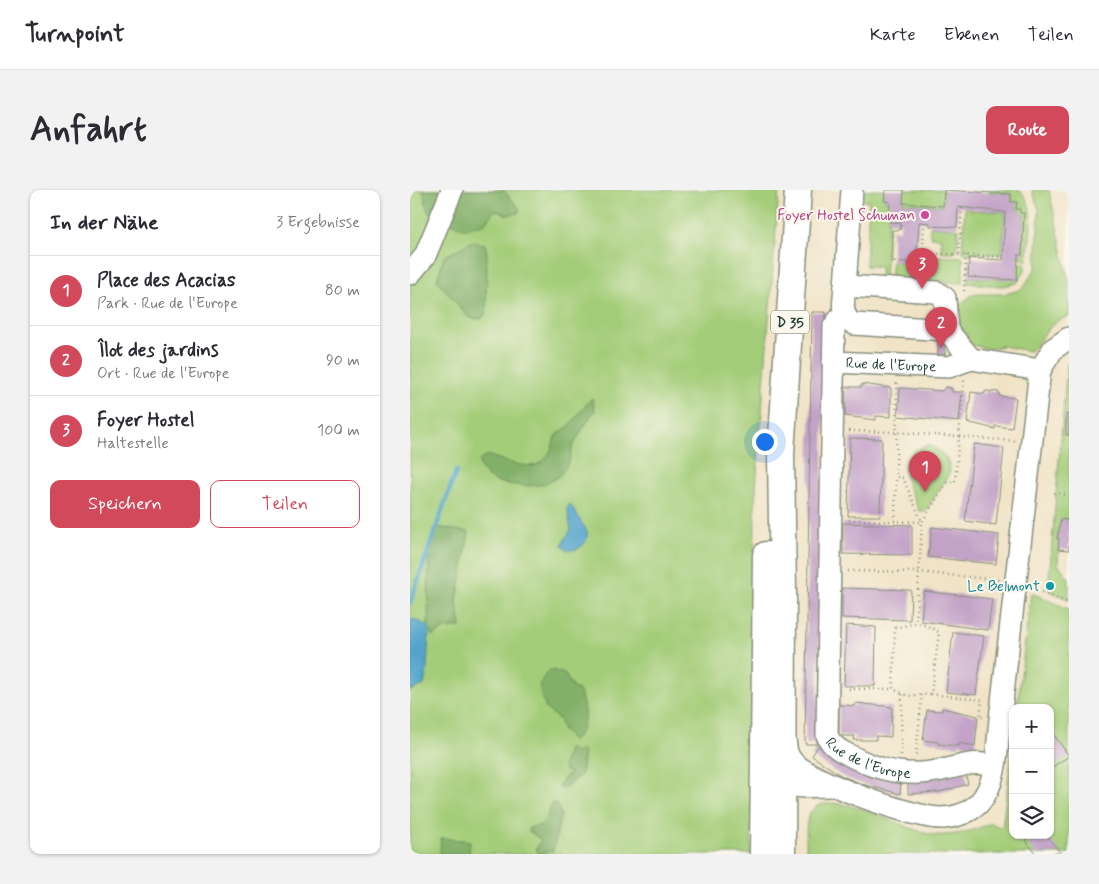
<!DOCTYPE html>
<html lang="de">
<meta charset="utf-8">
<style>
body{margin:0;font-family:Mynerve,sans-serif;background:#f2f2f3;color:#2b2b33}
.controls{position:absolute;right:15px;bottom:15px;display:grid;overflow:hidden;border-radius:10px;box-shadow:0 1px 4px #0004}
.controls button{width:45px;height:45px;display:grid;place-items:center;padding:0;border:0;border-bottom:1px solid #e1e1e2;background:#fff;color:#2b2b33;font:25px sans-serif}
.you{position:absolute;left:354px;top:251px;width:18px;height:18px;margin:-12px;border:4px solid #fff;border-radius:50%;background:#1a73e8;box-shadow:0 0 0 8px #1a73e833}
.badge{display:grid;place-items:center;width:32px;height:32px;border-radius:50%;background:#d1495b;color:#fff;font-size:16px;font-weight:700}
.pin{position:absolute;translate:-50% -41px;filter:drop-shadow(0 1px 2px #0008)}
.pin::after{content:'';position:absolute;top:26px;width:18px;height:15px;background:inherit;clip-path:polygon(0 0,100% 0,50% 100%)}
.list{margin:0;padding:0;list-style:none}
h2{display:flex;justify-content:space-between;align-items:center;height:65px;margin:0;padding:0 20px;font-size:21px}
h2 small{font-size:16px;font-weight:400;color:#7c7c81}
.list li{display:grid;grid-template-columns:32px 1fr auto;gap:15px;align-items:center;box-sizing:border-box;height:70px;padding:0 20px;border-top:1px solid #e1e1e2}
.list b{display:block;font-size:19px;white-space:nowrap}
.list p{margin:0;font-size:16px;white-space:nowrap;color:#7c7c81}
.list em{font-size:16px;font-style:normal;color:#7c7c81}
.actions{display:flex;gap:10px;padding:15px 20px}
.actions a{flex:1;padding:11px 0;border:1px solid #d1495b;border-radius:10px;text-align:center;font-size:18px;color:#d1495b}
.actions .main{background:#d1495b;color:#fff}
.icon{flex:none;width:28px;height:28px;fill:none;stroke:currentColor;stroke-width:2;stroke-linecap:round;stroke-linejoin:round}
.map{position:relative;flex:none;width:659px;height:664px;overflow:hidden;border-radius:10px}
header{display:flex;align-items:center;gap:30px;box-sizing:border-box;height:70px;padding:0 25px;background:#fff;border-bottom:1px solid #e1e1e2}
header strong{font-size:24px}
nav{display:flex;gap:28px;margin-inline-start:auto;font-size:18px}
.intro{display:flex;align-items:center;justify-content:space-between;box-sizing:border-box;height:120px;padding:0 30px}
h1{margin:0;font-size:35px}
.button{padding:12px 22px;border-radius:10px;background:#d1495b;color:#fff;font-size:18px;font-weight:700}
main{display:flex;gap:30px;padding:0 30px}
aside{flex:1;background:#fff;border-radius:10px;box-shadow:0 1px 4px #0004}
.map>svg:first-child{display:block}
.green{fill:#a4cd79;stroke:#628556}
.forest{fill:#83b069;stroke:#51764e}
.water{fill:#52a4cc;stroke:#387080}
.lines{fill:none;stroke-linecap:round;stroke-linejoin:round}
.stream{stroke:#52a4cc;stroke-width:4.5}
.building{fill:#c2a2c7}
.minor-casing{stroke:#88907d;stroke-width:24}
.major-casing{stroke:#88907d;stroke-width:29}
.path{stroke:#88907d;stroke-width:2.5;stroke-dasharray:1 4;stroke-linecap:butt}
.minor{stroke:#fff;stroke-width:21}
.major{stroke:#fff;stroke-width:26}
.hotel-dot{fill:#d1479c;stroke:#fbf7ec;stroke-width:2}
.culture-dot{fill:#0f9aa8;stroke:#fbf7ec;stroke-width:2}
.labels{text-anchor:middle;stroke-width:4;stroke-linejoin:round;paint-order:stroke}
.shield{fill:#fbf7ec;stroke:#61756b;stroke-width:1}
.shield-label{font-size:14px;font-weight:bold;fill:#1f3d34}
.hotel-label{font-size:15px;fill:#b23c85;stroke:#fbf7ec;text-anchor:end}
.street-label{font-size:15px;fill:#1f3d34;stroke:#fbf7ec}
.culture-label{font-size:15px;fill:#0d838f;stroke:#fbf7ec;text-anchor:end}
</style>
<header>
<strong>Turnpoint</strong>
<nav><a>Karte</a><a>Ebenen</a><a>Teilen</a></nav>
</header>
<div class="intro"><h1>Anfahrt</h1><a class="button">Route</a></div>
<main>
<aside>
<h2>In der Nähe<small>3 Ergebnisse</small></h2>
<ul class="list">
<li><span class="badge">1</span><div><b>Place des Acacias</b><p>Park · Rue de l'Europe</p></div><em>80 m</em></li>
<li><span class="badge">2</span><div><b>Îlot des jardins</b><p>Ort · Rue de l'Europe</p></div><em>90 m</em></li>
<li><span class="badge">3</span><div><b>Foyer Hostel</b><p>Haltestelle</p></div><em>100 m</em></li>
</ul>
<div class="actions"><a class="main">Speichern</a><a>Teilen</a></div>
</aside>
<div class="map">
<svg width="659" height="664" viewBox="0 0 659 664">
<rect width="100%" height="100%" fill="#fbf7ec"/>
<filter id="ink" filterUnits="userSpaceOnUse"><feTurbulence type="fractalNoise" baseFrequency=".02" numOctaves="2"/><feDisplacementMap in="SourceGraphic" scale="10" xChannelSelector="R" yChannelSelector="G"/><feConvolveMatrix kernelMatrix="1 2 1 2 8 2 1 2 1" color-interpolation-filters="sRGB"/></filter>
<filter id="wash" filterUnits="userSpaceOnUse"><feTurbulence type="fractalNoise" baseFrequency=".0096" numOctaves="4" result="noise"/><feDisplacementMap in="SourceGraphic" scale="20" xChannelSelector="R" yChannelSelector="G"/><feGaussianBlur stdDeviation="1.12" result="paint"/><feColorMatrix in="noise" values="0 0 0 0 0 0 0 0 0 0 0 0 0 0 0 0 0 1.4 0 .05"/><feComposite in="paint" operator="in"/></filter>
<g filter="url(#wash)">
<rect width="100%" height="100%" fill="#f0e3c6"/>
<g class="green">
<polygon points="0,0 369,0 345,311 341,664 0,664"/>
<polygon points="448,0 475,0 474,11 480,12 475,86 473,88 470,88 470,76 456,76 459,11 448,10"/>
<polygon points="494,0 534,0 533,16 493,13"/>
<path d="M 579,0 L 609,0 C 628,15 619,49 617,70 L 608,69 L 608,65 L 612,65 L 614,24 L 610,23 L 610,19 L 606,19 L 607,12 L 601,12 L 601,4 L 579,2 Z"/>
<path d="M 622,0 L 639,0 L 659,92 L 659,127 C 638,131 635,148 620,161 L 592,156 L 579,159 L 562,155 L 546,136 L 545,123 L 549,115 L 563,104 L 596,104 L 612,99 L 626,78 L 629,20 Z"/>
<polygon points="555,17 560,18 560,20 595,22 592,64 554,63 552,61"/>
<polygon points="520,36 549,39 546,62 531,62 531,48 520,47"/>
<polygon points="524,66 553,67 553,93 518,91 518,85 523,84"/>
<polygon points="482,71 506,73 506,91 480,90"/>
<polygon points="608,73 616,73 615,80 607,93 592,96 557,93 558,87 607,90"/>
<polygon points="659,172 659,215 655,235 657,236 656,245 659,245 659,330 651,329 647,349 649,349 648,374 659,388 659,410 638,400 657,175"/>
<path d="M 518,255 C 532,261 538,266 540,282 L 516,321 L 509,321 C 499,293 478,267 518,255 Z"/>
<path d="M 621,403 L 659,419 L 659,664 L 396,664 C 397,652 394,633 400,623 C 420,592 498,644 526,645 C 545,646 563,641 581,633 L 592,638 L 603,553 L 603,645 L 640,645 L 640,518 L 607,518 Z"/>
</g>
<g class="forest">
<polygon points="13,0 93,0 110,19 108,23 97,25 85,20 74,34 55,39 18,22"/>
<polygon points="62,51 75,54 77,62 76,124 71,129 59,128 27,90 34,67"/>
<path d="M 182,208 L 185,220 C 177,232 169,244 163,256 C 161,261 161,266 159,271 C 146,301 118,297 92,293 C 81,291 70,283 69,271 L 77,265 C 107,275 137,290 145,246 L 158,237 Z"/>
<polygon points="27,337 59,342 47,411 51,437 35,439 22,446 18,435 19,358"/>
<path d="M 140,480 L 154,483 L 163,498 L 169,500 C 175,518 179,536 163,551 L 153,541 L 149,529 L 135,518 L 135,514 C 127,504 129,488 140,480 Z"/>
<polygon points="158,559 161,559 165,563 171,559 174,562 171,585 151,600 148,596 160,582 155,581 153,575"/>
<polygon points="142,613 146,614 151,624 143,661 129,663 126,659 131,650 119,641 119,638 131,635 136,630"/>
<polygon points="31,648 60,651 59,664 30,664"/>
</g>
<g class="water">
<path d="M 160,314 L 177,341 C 179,354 168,362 156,360 L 152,354 L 161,340 L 157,318 Z"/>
<polygon points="4,429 19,437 17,479 14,495 0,501 0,435"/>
</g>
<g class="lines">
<g class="stream">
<polyline points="0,413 46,281"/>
<polyline points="0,430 2,431"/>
</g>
</g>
<g id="blocks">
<g class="building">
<polygon points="475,0 494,0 493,13 533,16 534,0 601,4 601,12 607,12 606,19 610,19 610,23 614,23 612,65 608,65 607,90 558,87 559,68 593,70 595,22 548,17 547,37 520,36 520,33 509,32 506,73 482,71 482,40 490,40 491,33 479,32 480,12 474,11"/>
<polygon points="402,122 416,122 407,554 395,554"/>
<rect x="528" y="151" width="7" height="14"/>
<polygon points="452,194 481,198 481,227 466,226 466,230 435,226 436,197 452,197"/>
<polygon points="535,197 541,198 542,202 552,202 549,232 488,226 490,198 532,201"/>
<polygon points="575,201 589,202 589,206 606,208 602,238 585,236 585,239 557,232 561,202 575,204"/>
<polygon points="656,224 659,225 659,245 656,245"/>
<polygon points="440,248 472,249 470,326 438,326"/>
<polygon points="564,254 594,258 586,335 555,331"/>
<polygon points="651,329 659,330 659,360 648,359 649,349 647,349"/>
<polygon points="433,333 502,335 502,365 433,364"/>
<polygon points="522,337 589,345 586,374 518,367"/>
<polygon points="432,398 501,400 500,430 432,428"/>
<polygon points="514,401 582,409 578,440 511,431"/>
<polygon points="436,435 466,437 465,496 434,496"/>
<polygon points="543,442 574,446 566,505 536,502"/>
<polygon points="445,513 482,517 481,547 466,546 466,550 444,550 445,546 429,546 429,515 445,516"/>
<polygon points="532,518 568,526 565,556 549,553 549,556 528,554 528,552 513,550 517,520 532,521"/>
<polygon points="640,539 659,566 641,578 640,577"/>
<polygon points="408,556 434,573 491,591 490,604 452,594 432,586 402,566"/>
<polygon points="555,582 558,594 529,602 498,604 498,592"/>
<polygon points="621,645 636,645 651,663 626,664 615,650"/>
</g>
</g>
</g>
<g filter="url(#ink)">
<use href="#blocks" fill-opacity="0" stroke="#88907d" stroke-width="1"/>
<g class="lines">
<defs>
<g id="minor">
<polyline points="0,84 15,66 42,0"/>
<path d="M 435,96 L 527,102 L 535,108 L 537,140 L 444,134 C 429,126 434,111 435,96 Z"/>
<polyline points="435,96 442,0"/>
<path id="s1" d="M 433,124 L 424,136 L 417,545 C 421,557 433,562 443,567 C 468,580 498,587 527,581 C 547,578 563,569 584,576"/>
<polyline points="537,140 561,169"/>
<path id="s2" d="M 423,172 L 539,177 L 561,169 L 630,180"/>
<path d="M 375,549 C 376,557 376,565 382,571 C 399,591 504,628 530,628 C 544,628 559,623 569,613 C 588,593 587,554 590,529 L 630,180 L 643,159 L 659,148"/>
<path d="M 361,582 C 372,602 402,596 420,596"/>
</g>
<g id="major">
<polyline points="353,664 356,365"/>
<polyline points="372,664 373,403 371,263 388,0"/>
</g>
</defs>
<use href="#minor" class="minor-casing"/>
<use href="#major" class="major-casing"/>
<g class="path">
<polyline points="513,63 593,67"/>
<polyline points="549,64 552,17"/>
<polyline points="512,83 514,33"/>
<polyline points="554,101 556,65"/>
<polyline points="487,193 486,287 493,288 512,332 537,292 545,292 554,190"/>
<polyline points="439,241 485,242 605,251"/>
<polyline points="644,303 659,305"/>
<polyline points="439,330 512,332 506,433 485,438 483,499 498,506 521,504 529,442 518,436 506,433"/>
<polyline points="485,331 486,287"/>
<polyline points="438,381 509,382 589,390"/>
<polyline points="623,398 659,413"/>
<polyline points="434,499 483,499"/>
<polyline points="521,504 572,510 570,527 574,527"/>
<polyline points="491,565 492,504"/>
<polyline points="506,565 512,505"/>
</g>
<use href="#minor" class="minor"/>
<use href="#major" class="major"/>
</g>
</g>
<circle class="hotel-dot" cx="515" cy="25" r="5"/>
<circle class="culture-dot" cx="640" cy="396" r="5"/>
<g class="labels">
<rect class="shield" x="361" y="120.5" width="38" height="23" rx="4"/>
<g class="shield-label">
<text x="380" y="137">D 35</text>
</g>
<g class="hotel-label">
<text x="505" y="30">Foyer Hostel Schuman</text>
</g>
<g class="street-label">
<text dy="5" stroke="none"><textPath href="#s2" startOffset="58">Rue de l'Europe</textPath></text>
<text dy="5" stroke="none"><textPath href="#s1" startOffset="474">Rue de l'Europe</textPath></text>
</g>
<g class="culture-label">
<text x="630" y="401">Le Belmont</text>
</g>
</g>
</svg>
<div class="controls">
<button>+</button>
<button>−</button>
<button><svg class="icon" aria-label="layers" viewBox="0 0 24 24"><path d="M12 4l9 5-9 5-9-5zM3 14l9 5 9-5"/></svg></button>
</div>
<div class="you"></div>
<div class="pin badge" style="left:515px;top:302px">1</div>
<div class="pin badge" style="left:531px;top:158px">2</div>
<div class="pin badge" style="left:512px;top:99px">3</div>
</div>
</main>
